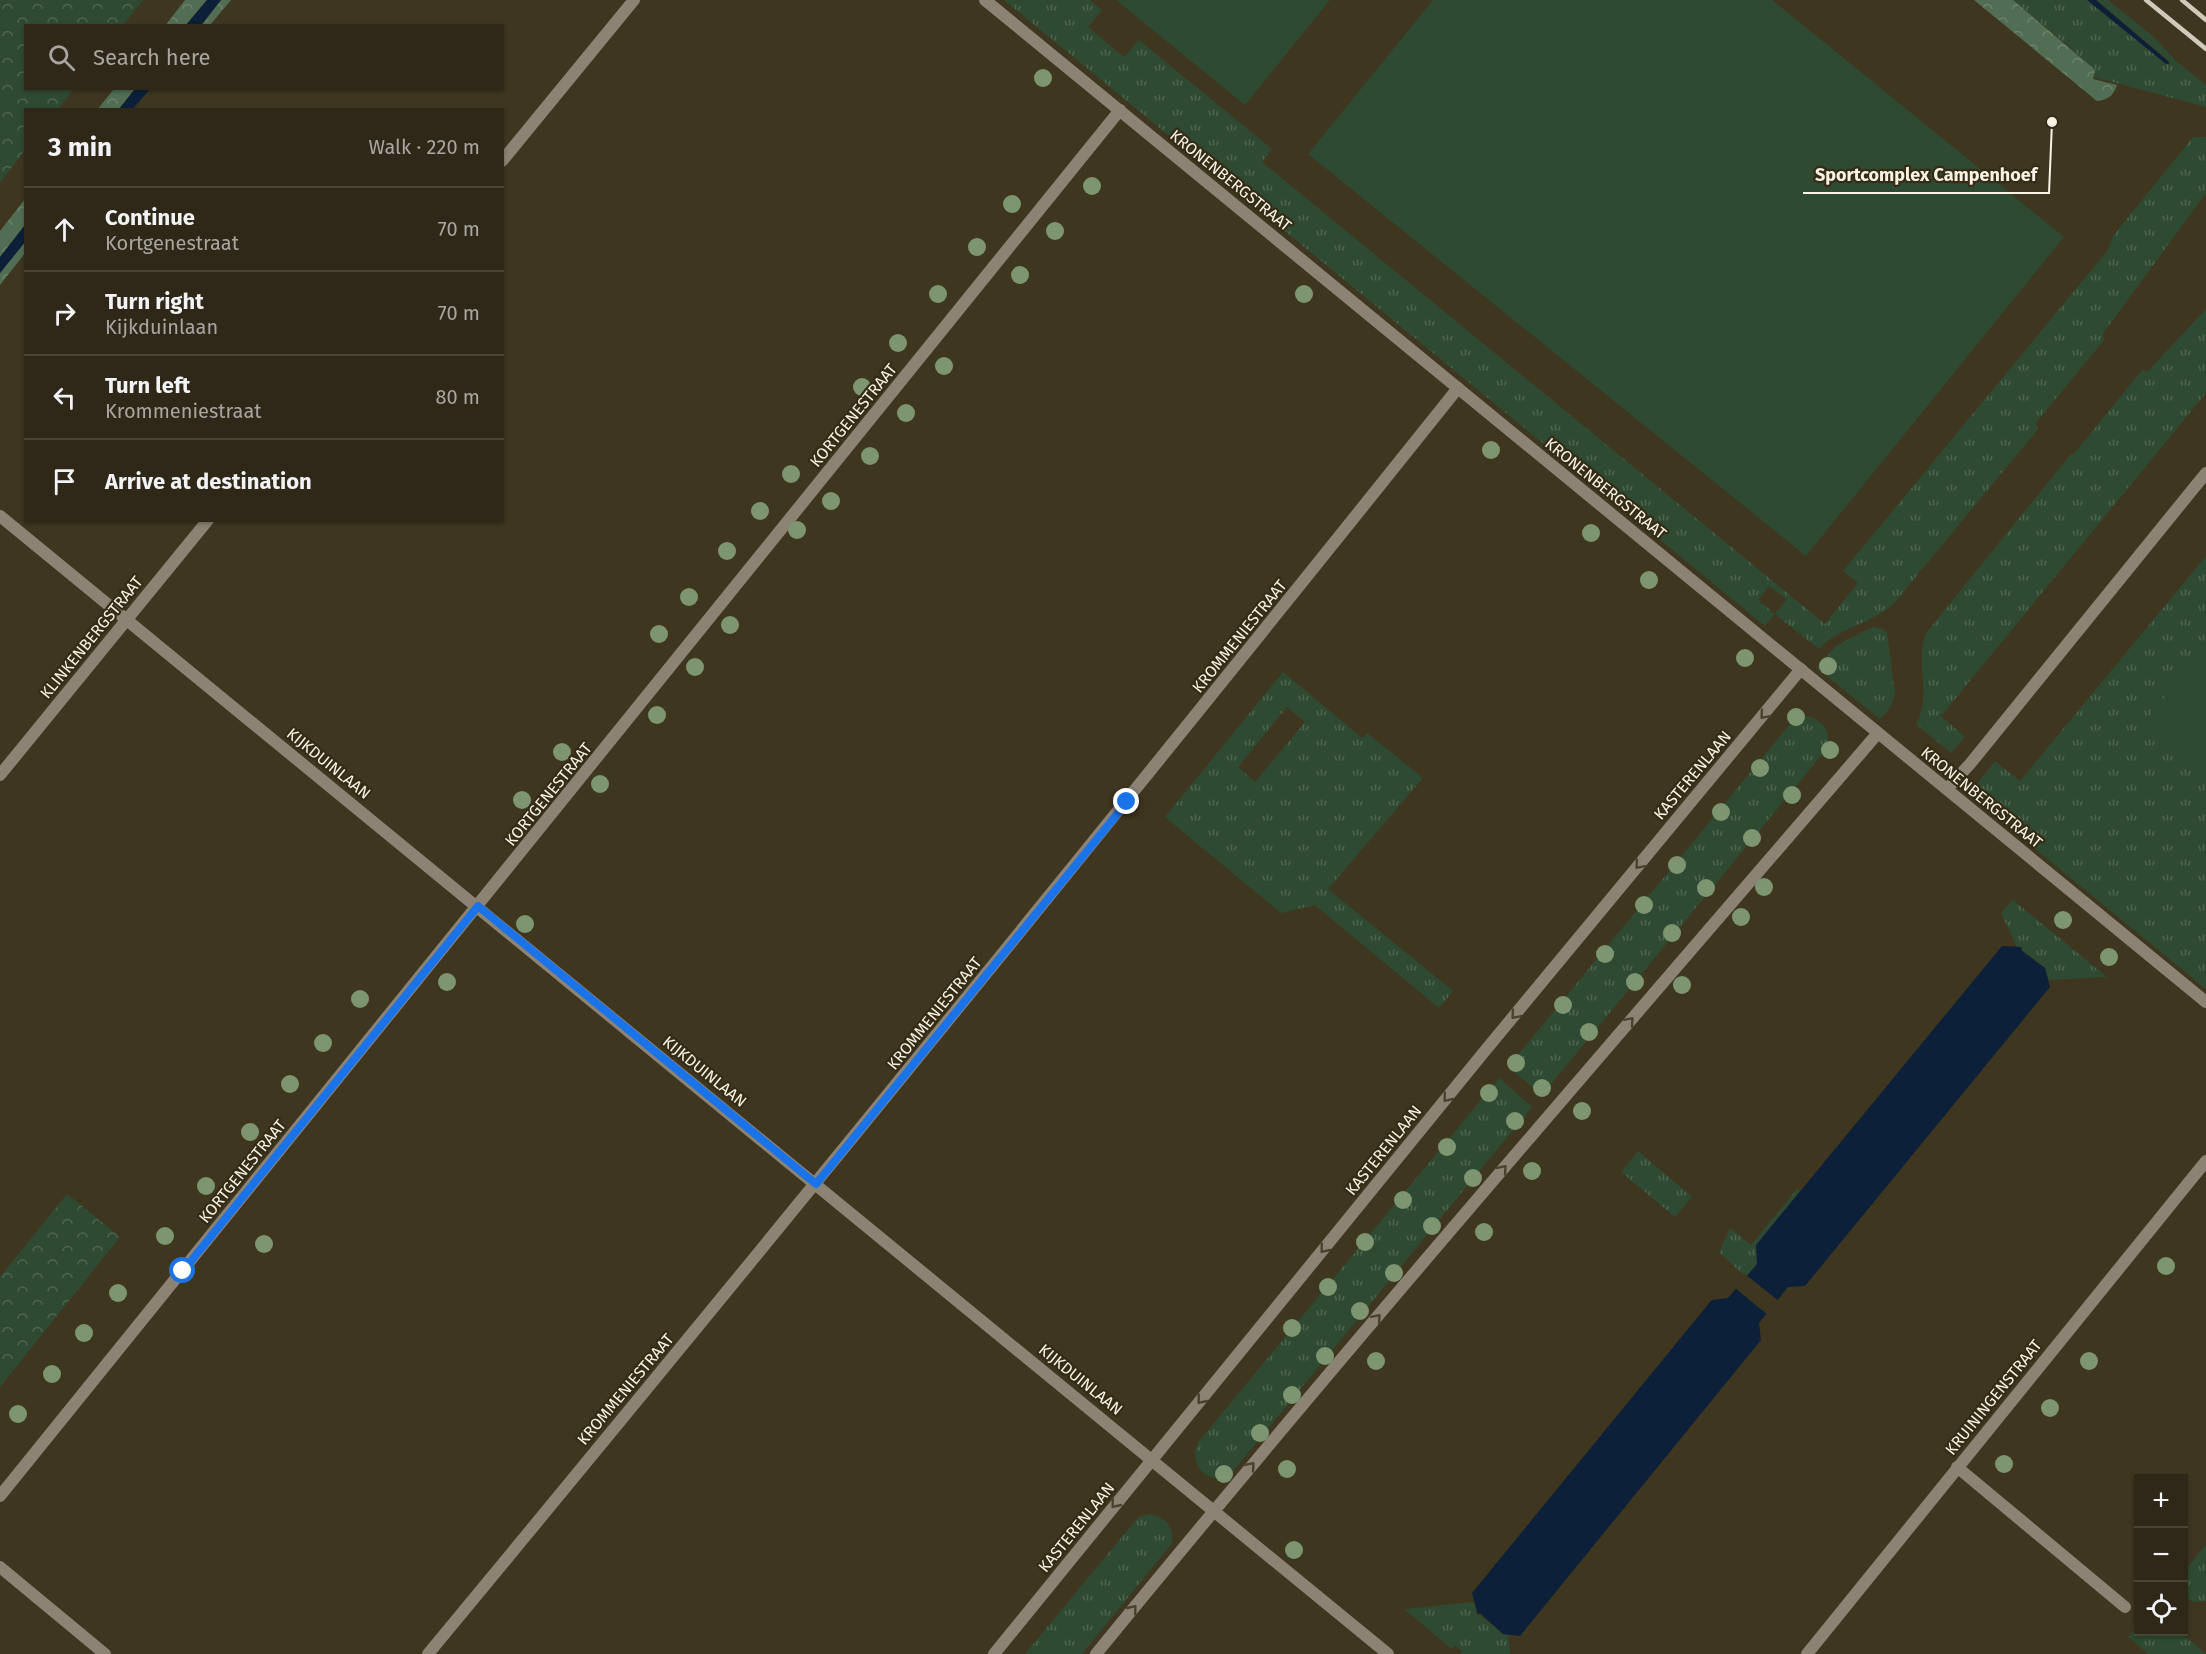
<!DOCTYPE html>
<meta charset="utf-8">
<style>
body{margin:0;font-family:"Fira Sans",sans-serif;background:#373021;color:#f1f3f6}
.controls{position:absolute;right:18px;bottom:18px;display:grid;overflow:hidden;border-radius:0px;box-shadow:0 2px 4px #0004}
.controls button{width:54px;height:54px;display:grid;place-items:center;padding:0;border:0;border-bottom:2px solid #4a4437;background:#2f2818;color:#f1f3f6;font:30px sans-serif}
.stop{position:absolute;width:18px;height:18px;margin:-14px;border:4px solid #1a73e8;border-radius:50%;background:#fff}
.stop.end{background:#1a73e8;border-color:#fff;box-shadow:0 2px 6px #0008}
.list{margin:0;padding:0;list-style:none}
h2{display:flex;justify-content:space-between;align-items:center;height:78px;margin:0;padding:0 24px;font-size:26px}
h2 small{font-size:20px;font-weight:400;color:#a7a6a2}
.list li{display:grid;grid-template-columns:39px 1fr auto;gap:18px;align-items:center;box-sizing:border-box;height:84px;padding:0 24px;border-top:2px solid #4a4437}
.list b{display:block;font-size:22px;white-space:nowrap}
.list p{margin:0;font-size:20px;white-space:nowrap;color:#a7a6a2}
.list em{font-size:20px;font-style:normal;color:#a7a6a2}
.icon{flex:none;width:33px;height:33px;fill:none;stroke:currentColor;stroke-width:2;stroke-linecap:round;stroke-linejoin:round}
.map{position:relative;flex:none;width:2206px;height:1654px;overflow:hidden}
.search{position:absolute;background:#2f2818;box-shadow:0 2px 4px #0004;left:24px;top:24px;width:480px;height:66px;display:flex;align-items:center;gap:15px;box-sizing:border-box;padding:0 21px;border-radius:0px;color:#a7a6a2;font-size:22px}
.panel{position:absolute;background:#2f2818;box-shadow:0 2px 4px #0004;left:24px;top:108px;width:480px;height:414px;border-radius:0px}
.map>svg:first-child{display:block}
.grass{fill:url(#grass-tufts);fill-rule:evenodd}
.forest{fill:url(#forest-crowns)}
.park{fill:url(#park-crowns)}
.garden{fill:#2f4a32}
.water{fill:#0c2139}
.pier{fill:#3f3620}
.lines{fill:none;stroke-linecap:round;stroke-linejoin:round}
.service{stroke:#8c8375;stroke-width:12}
.minor{stroke:#8c8375;stroke-width:12}
.rail{stroke:#d1cabb;stroke-width:4.5}
.tree{fill:#7d9571}
.oneway{stroke:#4b422e}
.route{stroke:#1a73e8;stroke-width:8}
.labels{text-anchor:middle;stroke-width:4.5;stroke-linejoin:round;paint-order:stroke}
.street-label{font-size:16px;fill:#f9f3e6;stroke:#352c16}
.leader{fill:none;stroke:#f9f3e6;stroke-width:2}
.callout-dot{fill:#f9f3e6;stroke:#352c16;stroke-width:2}
.callout-label{font-size:18px;text-anchor:middle;font-weight:bold;fill:#f9f3e6;stroke:#352c16;stroke-width:4.5;stroke-linejoin:round;paint-order:stroke}
</style>
<div class="map">
<svg width="2206" height="1654" viewBox="0 0 2206 1654">
<defs>
<pattern id="grass-tufts" width="24" height="20" patternUnits="userSpaceOnUse" patternTransform="scale(1.5)"><rect width="24" height="20" fill="#2f4a32"/><path d="M3 7l-1-3M5 7V3M7 7l1-3M15 17l-1-3M17 17v-4M19 17l1-3" fill="none" stroke="#4e6550"/></pattern>
<pattern id="forest-crowns" width="20" height="18" patternUnits="userSpaceOnUse" patternTransform="scale(1.5)"><rect width="20" height="18" fill="#516e54"/><path d="M2 6a3 3 0 1 1 6 0M12 15a3 3 0 1 1 6 0" fill="none" stroke="#6b836d"/></pattern>
<pattern id="park-crowns" width="20" height="18" patternUnits="userSpaceOnUse" patternTransform="scale(1.5)"><rect width="20" height="18" fill="#2f4a32"/><path d="M2 6a3 3 0 1 1 6 0M12 15a3 3 0 1 1 6 0" fill="none" stroke="#4e6550"/></pattern>
</defs>
<rect width="100%" height="100%" fill="#3f3620"/>
<g class="grass">
<path d="M 1004,0 L 1090,0 L 1102,10 L 1088,27 L 1124,57 L 1139,40 L 1272,149 L 1262,162 L 1825,624 L 1858,583 L 1843,571 L 2108,250 L 2113,236 L 2193,137 L 2206,137 L 2206,193 L 2102,335 L 2105,339 L 2035,424 L 2039,428 L 1895,602 C 1874,624 1840,626 1819,649 L 1775,614 L 1765,626 ZM 1769,586 L 1787,599 L 1775,614 L 1758,600 Z"/>
<polygon points="2013,0 2087,0 2169,65 2169,61 2096,0 2108,0 2154,37 2175,60 2206,85 2206,107 2094,77 2095,71 2070,47"/>
<path d="M 2206,309 L 2206,393 L 1941,716 L 1965,737 L 1951,753 L 1916,724 C 1933,692 1914,664 1926,633 L 2071,454 L 2073,455 L 2143,369 L 2147,372 Z"/>
<polygon points="2206,556 2206,989 1977,801 1976,785 1995,761 2020,781"/>
<polygon points="1873,627 1883,629 1887,633 1895,695 1890,708 1880,719 1817,668 1837,645"/>
<path d="M 1283,672 L 1362,738 L 1367,733 L 1423,778 L 1328,889 L 1453,991 L 1439,1008 L 1315,905 L 1281,913 L 1165,817 ZM 1287,707 L 1305,722 L 1255,782 L 1238,767 Z"/>
<path d="M 1806,716 C 1825,720 1834,735 1824,752 L 1542,1095 L 1508,1067 L 1790,724 L 1800,717 Z"/>
<polygon points="2013,900 2107,977 2048,980 2045,968 2022,950 2021,947 2017,947 2001,913"/>
<path d="M 1499,1078 L 1532,1107 L 1233,1471 C 1212,1491 1184,1464 1200,1440 Z"/>
<polygon points="1638,1151 1692,1197 1675,1217 1621,1172"/>
<polygon points="1798,1188 1800,1191 1756,1245 1757,1264 1746,1277 1719,1252 1730,1228 1751,1245"/>
<path d="M 1150,1514 C 1166,1517 1174,1528 1172,1543 L 1082,1654 L 1025,1654 L 1135,1521 L 1139,1517 Z"/>
<polygon points="2206,1544 2206,1601 2193,1602 2185,1596 2184,1598 2184,1572"/>
<polygon points="1474,1602 1476,1612 1503,1634 1508,1634 1510,1654 1460,1654 1462,1651 1455,1645 1452,1649 1404,1609"/>
<polygon points="2138,1625 2138,1632 2180,1632 2206,1654 2149,1654 2128,1637"/>
</g>
<g class="forest">
<polygon points="185,0 207,0 186,25 165,26"/>
<polygon points="221,0 231,0 210,25 201,26"/>
<path d="M 1974,0 L 2013,0 L 2093,68 L 2095,71 L 2093,79 L 2117,85 C 2114,95 2108,100 2097,101 Z"/>
<polygon points="114,89 135,89 119,109 97,110"/>
<polygon points="25,199 25,225 0,257 0,231"/>
<polygon points="25,242 25,253 0,285 0,273"/>
</g>
<g class="park">
<polygon points="0,0 143,0 123,25 26,26 26,88 74,89 58,109 26,110 25,150 0,183"/>
<polygon points="67,1194 120,1237 0,1387 0,1277"/>
</g>
<g class="garden">
<polygon points="1116,0 1330,0 1245,105"/>
<polygon points="1433,0 1772,0 2064,237 1806,556 1308,154"/>
<polygon points="2206,647 2206,777 2142,725"/>
</g>
<g class="water">
<polygon points="207,0 221,0 201,25 186,25"/>
<polygon points="2087,0 2096,0 2170,63 2166,64"/>
<polygon points="135,89 150,89 133,109 119,109"/>
<polygon points="25,225 25,242 0,273 0,257"/>
<polygon points="2002,946 2021,947 2022,951 2045,968 2050,987 1805,1286 1788,1287 1759,1323 1761,1340 1520,1636 1503,1634 1480,1613 1478,1615 1472,1593 1710,1302 1712,1300 1728,1298 1757,1264 1756,1245"/>
</g>
<polygon class="pier" points="1745,1274 1780,1302 1769,1316 1734,1287"/>
<g class="lines">
<g class="service">
<polyline points="1947,789 1970,764 2206,473"/>
<polyline points="1957,1467 2125,1607"/>
</g>
<g class="minor">
<polyline points="985,0 2206,1002"/>
<polyline points="502,161 634,0"/>
<polyline points="0,516 1388,1654"/>
<polyline points="0,775 208,520"/>
<polyline points="0,1496 1120,110"/>
<polyline points="0,1567 105,1654"/>
<path d="M 428,1654 C 775,1235 1118,813 1458,388"/>
<polyline points="994,1654 1484,1052 1801,669"/>
<path d="M 1096,1654 C 1351,1342 1616,1038 1878,733"/>
<polyline points="1807,1654 2206,1161"/>
</g>
<g class="rail">
<polyline points="2146,0 2206,49"/>
<polyline points="2182,0 2206,20"/>
</g>
</g>
<g class="tree">
<circle cx="1043" cy="78" r="9"/>
<circle cx="1092" cy="186" r="9"/>
<circle cx="1012" cy="204" r="9"/>
<circle cx="1055" cy="231" r="9"/>
<circle cx="977" cy="247" r="9"/>
<circle cx="1020" cy="275" r="9"/>
<circle cx="938" cy="294" r="9"/>
<circle cx="1304" cy="294" r="9"/>
<circle cx="898" cy="343" r="9"/>
<circle cx="944" cy="366" r="9"/>
<circle cx="862" cy="387" r="9"/>
<circle cx="906" cy="413" r="9"/>
<circle cx="1491" cy="450" r="9"/>
<circle cx="870" cy="456" r="9"/>
<circle cx="791" cy="474" r="9"/>
<circle cx="831" cy="501" r="9"/>
<circle cx="760" cy="511" r="9"/>
<circle cx="797" cy="530" r="9"/>
<circle cx="1591" cy="533" r="9"/>
<circle cx="727" cy="551" r="9"/>
<circle cx="1649" cy="580" r="9"/>
<circle cx="689" cy="597" r="9"/>
<circle cx="730" cy="625" r="9"/>
<circle cx="659" cy="634" r="9"/>
<circle cx="1745" cy="658" r="9"/>
<circle cx="1828" cy="666" r="9"/>
<circle cx="695" cy="667" r="9"/>
<circle cx="657" cy="715" r="9"/>
<circle cx="1796" cy="717" r="9"/>
<circle cx="1830" cy="750" r="9"/>
<circle cx="562" cy="752" r="9"/>
<circle cx="1760" cy="768" r="9"/>
<circle cx="600" cy="784" r="9"/>
<circle cx="1792" cy="795" r="9"/>
<circle cx="522" cy="800" r="9"/>
<circle cx="1721" cy="812" r="9"/>
<circle cx="1752" cy="838" r="9"/>
<circle cx="1677" cy="865" r="9"/>
<circle cx="1764" cy="887" r="9"/>
<circle cx="1706" cy="888" r="9"/>
<circle cx="1644" cy="905" r="9"/>
<circle cx="1741" cy="917" r="9"/>
<circle cx="2063" cy="920" r="9"/>
<circle cx="525" cy="924" r="9"/>
<circle cx="1672" cy="933" r="9"/>
<circle cx="1605" cy="954" r="9"/>
<circle cx="2109" cy="957" r="9"/>
<circle cx="447" cy="982" r="9"/>
<circle cx="1635" cy="982" r="9"/>
<circle cx="1682" cy="985" r="9"/>
<circle cx="360" cy="999" r="9"/>
<circle cx="1563" cy="1005" r="9"/>
<circle cx="1589" cy="1032" r="9"/>
<circle cx="323" cy="1043" r="9"/>
<circle cx="1516" cy="1063" r="9"/>
<circle cx="290" cy="1084" r="9"/>
<circle cx="1542" cy="1088" r="9"/>
<circle cx="1489" cy="1093" r="9"/>
<circle cx="1582" cy="1111" r="9"/>
<circle cx="1515" cy="1121" r="9"/>
<circle cx="250" cy="1132" r="9"/>
<circle cx="1447" cy="1147" r="9"/>
<circle cx="1532" cy="1171" r="9"/>
<circle cx="1473" cy="1178" r="9"/>
<circle cx="206" cy="1186" r="9"/>
<circle cx="1403" cy="1200" r="9"/>
<circle cx="1432" cy="1226" r="9"/>
<circle cx="1484" cy="1232" r="9"/>
<circle cx="165" cy="1236" r="9"/>
<circle cx="1365" cy="1242" r="9"/>
<circle cx="264" cy="1244" r="9"/>
<circle cx="2166" cy="1266" r="9"/>
<circle cx="1394" cy="1273" r="9"/>
<circle cx="1328" cy="1287" r="9"/>
<circle cx="118" cy="1293" r="9"/>
<circle cx="1360" cy="1311" r="9"/>
<circle cx="1292" cy="1328" r="9"/>
<circle cx="84" cy="1333" r="9"/>
<circle cx="1325" cy="1356" r="9"/>
<circle cx="1376" cy="1361" r="9"/>
<circle cx="2089" cy="1361" r="9"/>
<circle cx="52" cy="1374" r="9"/>
<circle cx="1292" cy="1395" r="9"/>
<circle cx="2050" cy="1408" r="9"/>
<circle cx="18" cy="1414" r="9"/>
<circle cx="1260" cy="1433" r="9"/>
<circle cx="2004" cy="1464" r="9"/>
<circle cx="1287" cy="1469" r="9"/>
<circle cx="1224" cy="1474" r="9"/>
<circle cx="1294" cy="1550" r="9"/>
</g>
<defs><path id="oneway-chevron" d="M-2-3.5L2.5 0L-2 3.5" fill="none" stroke-width="1.6" stroke-linecap="round" stroke-linejoin="round" transform="scale(1.5)"/></defs>
<g class="oneway">
<use href="#oneway-chevron" transform="translate(1764 715) rotate(130)"/>
<use href="#oneway-chevron" transform="translate(1639 865) rotate(130)"/>
<use href="#oneway-chevron" transform="translate(1515 1015) rotate(130)"/>
<use href="#oneway-chevron" transform="translate(1630 1021) rotate(-49)"/>
<use href="#oneway-chevron" transform="translate(1447 1098) rotate(129)"/>
<use href="#oneway-chevron" transform="translate(1503 1169) rotate(-50)"/>
<use href="#oneway-chevron" transform="translate(1324 1249) rotate(129)"/>
<use href="#oneway-chevron" transform="translate(1377 1318) rotate(-50)"/>
<use href="#oneway-chevron" transform="translate(1201 1400) rotate(129)"/>
<use href="#oneway-chevron" transform="translate(1251 1466) rotate(-50)"/>
<use href="#oneway-chevron" transform="translate(1115 1504) rotate(129)"/>
<use href="#oneway-chevron" transform="translate(1133 1609) rotate(-51)"/>
</g>
<g class="lines">
<polyline class="route" points="183,1271 478,906 816,1184 1127,802"/>
</g>
<g class="labels">
<g class="street-label">
<text transform="translate(1231 180) rotate(39)" y="6">KRONENBERGSTRAAT</text>
<text transform="translate(853 415) rotate(-51)" y="6">KORTGENESTRAAT</text>
<text transform="translate(1606 488) rotate(39)" y="6">KRONENBERGSTRAAT</text>
<text transform="translate(1239 636) rotate(-51)" y="6">KROMMENIESTRAAT</text>
<text transform="translate(91 637) rotate(-51)" y="6">KLINKENBERGSTRAAT</text>
<text transform="translate(329 763) rotate(39)" y="6">KIJKDUINLAAN</text>
<text transform="translate(1692 775) rotate(-50)" y="6">KASTERENLAAN</text>
<text transform="translate(548 794) rotate(-51)" y="6">KORTGENESTRAAT</text>
<text transform="translate(1982 797) rotate(39)" y="6">KRONENBERGSTRAAT</text>
<text transform="translate(934 1013) rotate(-51)" y="6">KROMMENIESTRAAT</text>
<text transform="translate(705 1071) rotate(39)" y="6">KIJKDUINLAAN</text>
<text transform="translate(1383 1150) rotate(-51)" y="6">KASTERENLAAN</text>
<text transform="translate(242 1171) rotate(-51)" y="6">KORTGENESTRAAT</text>
<text transform="translate(1081 1379) rotate(39)" y="6">KIJKDUINLAAN</text>
<text transform="translate(625 1389) rotate(-50)" y="6">KROMMENIESTRAAT</text>
<text transform="translate(1993 1397) rotate(-51)" y="6">KRUININGENSTRAAT</text>
<text transform="translate(1076 1527) rotate(-51)" y="6">KASTERENLAAN</text>
</g>
</g>
<path class="leader" d="M2052 122L2049 193H1803"/>
<circle class="callout-dot" cx="2052" cy="122" r="6"/>
<g class="callout-label">
<text x="1926" y="181">Sportcomplex Campenhoef</text>
</g>
</svg>
<div class="controls">
<button>+</button>
<button>−</button>
<button><svg class="icon" aria-label="locate" viewBox="0 0 24 24"><circle cx="12" cy="12" r="6"/><path d="M12 2v4M12 18v4M2 12h4M18 12h4"/></svg></button>
</div>
<div class="stop" style="left:183px;top:1271px"></div>
<div class="stop end" style="left:1127px;top:802px"></div>
<div class="search"><svg class="icon" aria-label="search" viewBox="0 0 24 24"><circle cx="10" cy="10" r="6"/><path d="M15 15l6 6"/></svg>Search here</div>
<section class="panel">
<h2>3 min<small>Walk · 220 m</small></h2>
<ul class="list">
<li><svg class="icon" aria-label="ahead" viewBox="0 0 24 24"><path d="M12 20V5M6 11l6-6 6 6"/></svg><div><b>Continue</b><p>Kortgenestraat</p></div><em>70 m</em></li>
<li><svg class="icon" aria-label="right" viewBox="0 0 24 24"><path d="M7 20v-9h11M14 6l5 5-5 5"/></svg><div><b>Turn right</b><p>Kijkduinlaan</p></div><em>70 m</em></li>
<li><svg class="icon" aria-label="left" viewBox="0 0 24 24"><path d="M17 20v-9H6M10 6l-5 5 5 5"/></svg><div><b>Turn left</b><p>Krommeniestraat</p></div><em>80 m</em></li>
<li><svg class="icon" aria-label="arrive" viewBox="0 0 24 24"><path d="M6 21V4h12l-3 4 3 4H6"/></svg><div><b>Arrive at destination</b></div></li>
</ul>
</section>
</div>
